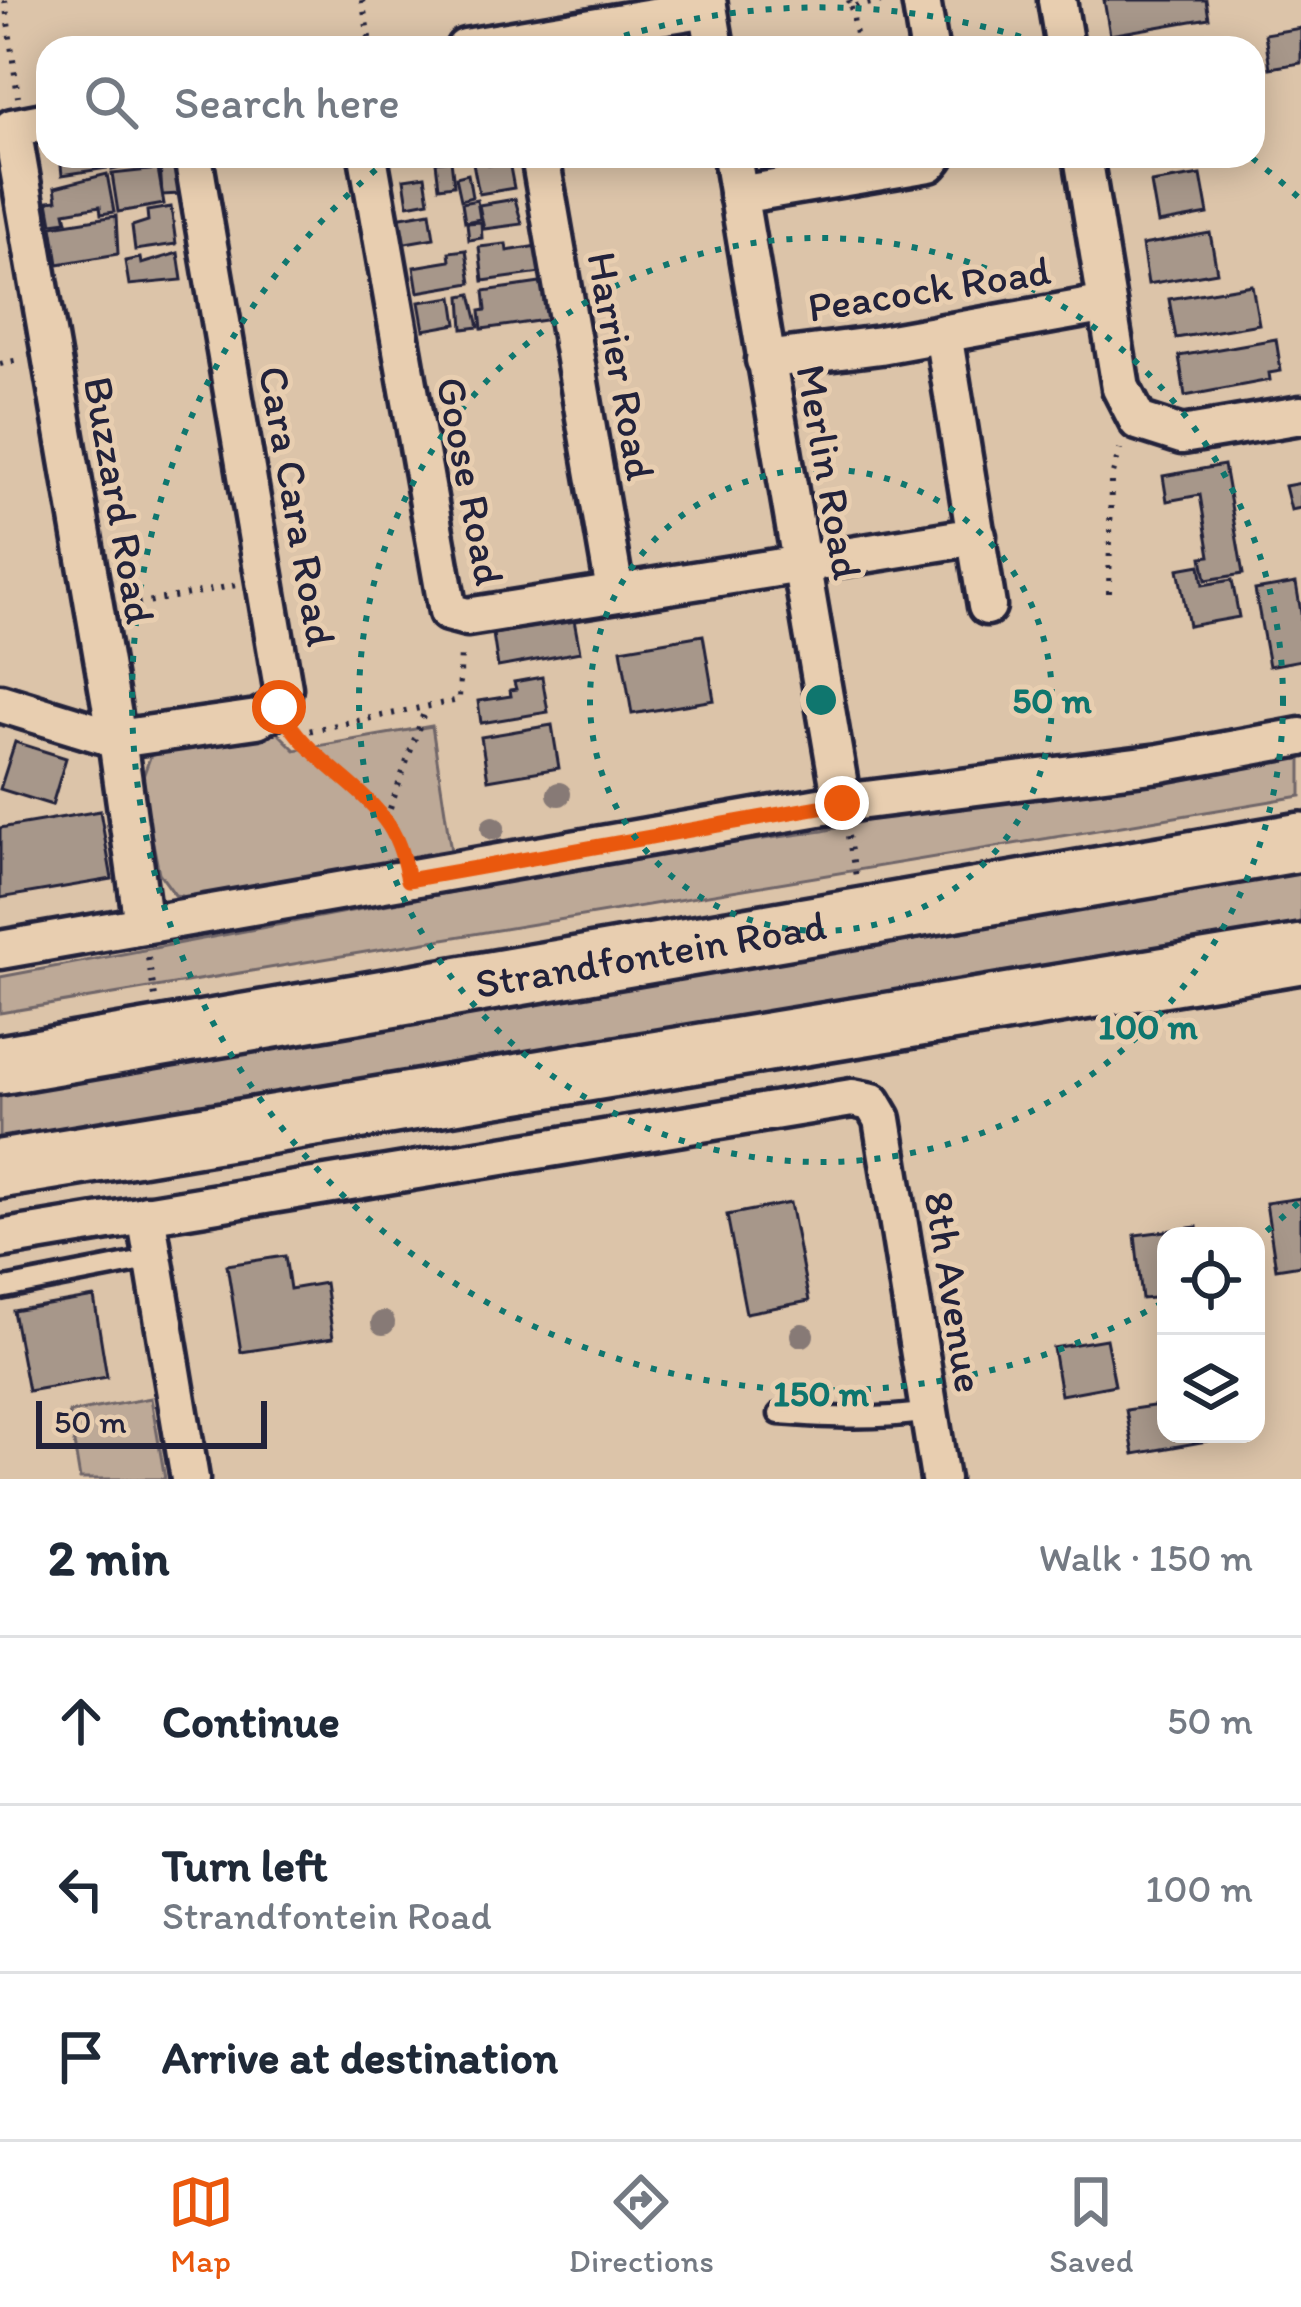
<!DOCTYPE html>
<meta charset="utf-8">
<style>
body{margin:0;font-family:Itim,sans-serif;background:#f6f6f7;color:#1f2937}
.controls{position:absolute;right:36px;bottom:36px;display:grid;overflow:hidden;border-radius:24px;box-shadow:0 6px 30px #0003}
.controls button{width:108px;height:108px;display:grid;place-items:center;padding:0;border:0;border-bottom:3px solid #e0e1e3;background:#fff;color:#1f2937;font:60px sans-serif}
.scale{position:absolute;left:36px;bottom:30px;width:231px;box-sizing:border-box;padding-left:12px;border:6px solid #22223b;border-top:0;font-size:33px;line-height:42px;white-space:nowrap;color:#22223b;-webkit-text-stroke:9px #e8ceb0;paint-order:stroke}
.stop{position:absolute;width:36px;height:36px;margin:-27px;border:9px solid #ea580c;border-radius:50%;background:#fff}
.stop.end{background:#ea580c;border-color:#fff;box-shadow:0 3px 12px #0008}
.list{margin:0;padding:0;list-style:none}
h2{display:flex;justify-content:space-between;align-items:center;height:156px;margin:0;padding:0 48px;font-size:51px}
h2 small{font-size:39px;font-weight:400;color:#747a83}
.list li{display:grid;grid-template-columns:78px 1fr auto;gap:36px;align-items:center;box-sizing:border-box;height:168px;padding:0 48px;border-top:3px solid #e0e1e3}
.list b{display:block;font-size:45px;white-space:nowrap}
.list p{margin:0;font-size:39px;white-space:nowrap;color:#747a83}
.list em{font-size:39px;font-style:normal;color:#747a83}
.icon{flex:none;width:66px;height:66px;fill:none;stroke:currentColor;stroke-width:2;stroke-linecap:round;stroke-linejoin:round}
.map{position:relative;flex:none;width:1301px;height:1479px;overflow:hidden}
.search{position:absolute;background:#fff;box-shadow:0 6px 30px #0003;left:36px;right:36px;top:36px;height:132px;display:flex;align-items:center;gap:30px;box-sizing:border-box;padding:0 42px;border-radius:36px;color:#747a83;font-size:45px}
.sheet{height:660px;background:#fff}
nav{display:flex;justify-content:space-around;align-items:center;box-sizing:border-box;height:168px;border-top:3px solid #e0e1e3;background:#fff;font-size:33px;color:#747a83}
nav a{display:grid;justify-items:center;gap:6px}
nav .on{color:#ea580c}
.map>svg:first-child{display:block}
.green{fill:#bda997;stroke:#706669;stroke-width:3}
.building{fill:#a7978a;stroke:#22223b;stroke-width:3}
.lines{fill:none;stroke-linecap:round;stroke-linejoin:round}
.service-casing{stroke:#22223b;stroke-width:27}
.minor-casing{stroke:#22223b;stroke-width:45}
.primary-casing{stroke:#22223b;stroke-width:66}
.path{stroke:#22223b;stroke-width:6;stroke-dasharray:3 9;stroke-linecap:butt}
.service{stroke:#e8ceb0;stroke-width:18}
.minor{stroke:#e8ceb0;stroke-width:36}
.primary{stroke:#e8ceb0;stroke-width:57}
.tree{fill:#877a76}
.route{stroke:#ea580c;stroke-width:15}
.ring{fill:none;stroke:#0f766e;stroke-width:6;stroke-dasharray:6 12}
.labels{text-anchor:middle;stroke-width:10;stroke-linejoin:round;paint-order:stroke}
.street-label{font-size:42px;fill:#22223b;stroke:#e8ceb0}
.centre{fill:#0f766e;stroke:#e8ceb0;stroke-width:6}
.ring-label{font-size:36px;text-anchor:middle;font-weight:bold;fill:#0f766e;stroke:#e8ceb0;stroke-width:10;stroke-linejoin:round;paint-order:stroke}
</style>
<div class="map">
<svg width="1301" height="1479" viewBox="0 0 1301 1479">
<rect width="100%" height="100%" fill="#dcc4a9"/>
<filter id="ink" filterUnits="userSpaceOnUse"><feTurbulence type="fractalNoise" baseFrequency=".00833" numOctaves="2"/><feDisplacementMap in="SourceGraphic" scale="24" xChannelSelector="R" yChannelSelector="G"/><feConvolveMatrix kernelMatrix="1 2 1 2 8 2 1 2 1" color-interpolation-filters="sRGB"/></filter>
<g filter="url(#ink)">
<g class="green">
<polygon points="432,726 452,858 199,899 175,895 159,873 141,782 153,749 273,728 295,750"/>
<polygon points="1301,751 1301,796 0,1013 0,977 666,852 823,831 886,816"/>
<polygon points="1301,860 1301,930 0,1146 0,1083"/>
<polygon points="151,1398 165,1479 80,1479 69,1413"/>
</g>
<g class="building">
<polygon points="1104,0 1206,0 1209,18 1110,35"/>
<polygon points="1301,28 1301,63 1270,68 1265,34"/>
<polygon points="60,156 105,156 107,168 62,175"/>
<polygon points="109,156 157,156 158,160 112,170"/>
<polygon points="1136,156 1197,156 1198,167 1173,171 1171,160 1138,165"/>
<polygon points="451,160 454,185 439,187 436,162"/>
<polygon points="488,160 489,165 509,162 514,188 479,194 473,163"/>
<polygon points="182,162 180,194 162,195 160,163"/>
<polygon points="158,169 164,204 118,212 112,174"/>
<polygon points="107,174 114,212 101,214 100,206 65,212 67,221 52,223 48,201 57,200 55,187"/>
<polygon points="468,174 472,197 461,200 456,177"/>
<polygon points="1201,175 1208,214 1158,223 1151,183"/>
<polygon points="425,176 429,201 408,205 404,179"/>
<polygon points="515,199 522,224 484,229 479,205"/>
<polygon points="477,200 480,219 465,222 462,203"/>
<polygon points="171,207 176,244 135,250 132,226 148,221 147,211"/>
<polygon points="430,212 434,238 400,244 396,218"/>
<polygon points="116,216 118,254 58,264 52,226"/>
<polygon points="481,222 482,238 469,240 467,223"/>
<polygon points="1210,233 1217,272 1148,284 1142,245"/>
<polygon points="506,244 507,251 537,246 541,273 483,281 479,247"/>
<polygon points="466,250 471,283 418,292 414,267 450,261 449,252"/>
<polygon points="178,253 182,280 129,285 125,261 140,258 141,264"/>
<polygon points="547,282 552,319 482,329 480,311 486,310 484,291"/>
<polygon points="1252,285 1259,324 1176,338 1169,299"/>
<polygon points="471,294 479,327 463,329 461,296"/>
<polygon points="453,297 457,324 424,330 419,302"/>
<polygon points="1276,339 1281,371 1269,373 1270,380 1185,396 1179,356"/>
<polygon points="1224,465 1243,574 1206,580 1202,557 1210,556 1200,495 1167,501 1163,476"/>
<polygon points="1301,483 1301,508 1291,510 1285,486"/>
<polygon points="1200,565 1203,585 1232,580 1239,617 1189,626 1178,569"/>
<polygon points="1296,583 1301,613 1301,660 1269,666 1255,590"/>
<polygon points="574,620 580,652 498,667 493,634"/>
<polygon points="703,635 714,700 632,714 621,649"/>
<polygon points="542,677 548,712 481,723 478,701 511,696 510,690 516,689 514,682"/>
<polygon points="552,725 559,768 488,780 481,737"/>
<polygon points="15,742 66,758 52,805 0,789"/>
<polygon points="100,811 112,879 0,898 0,828"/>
<polygon points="1301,1198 1301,1265 1276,1269 1266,1203"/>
<polygon points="790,1203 809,1301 746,1313 727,1215"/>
<polygon points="1197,1227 1198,1236 1166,1236 1166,1297 1142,1299 1135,1235"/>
<polygon points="285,1256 290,1289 325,1283 333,1338 241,1352 227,1265"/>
<polygon points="94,1297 107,1377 28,1391 13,1311"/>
<polygon points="1106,1339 1115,1385 1061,1395 1053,1348"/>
<polygon points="1166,1404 1166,1434 1235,1436 1134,1454 1126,1410"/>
</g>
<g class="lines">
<defs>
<g id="service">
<polyline points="0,1289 154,1259"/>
<path d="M 779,1414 C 831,1418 878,1420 929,1412"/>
</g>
<g id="minor">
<polyline points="707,0 715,48"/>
<polyline points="921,0 929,48"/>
<polyline points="1057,0 1065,48"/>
<polyline points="465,48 708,8"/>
<polyline points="48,121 12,128 117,739 143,925"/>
<polyline points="368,156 448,612 467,617 977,536"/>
<polyline points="540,156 615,591"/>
<polyline points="732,156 842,803"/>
<polyline points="1083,156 1121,388 1138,421 1182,435 1301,415"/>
<polyline points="738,195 929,163 935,156"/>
<polyline points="943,333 987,606"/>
<polyline points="765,360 880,345 1107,304"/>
<polyline points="0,703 117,739 257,719 279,707 283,688 193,156"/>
<polyline points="0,950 842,803 1160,763 1301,737"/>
<polyline points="146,1214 190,1479"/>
<polyline points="0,1239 852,1098 872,1102 882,1119 940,1479"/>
</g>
<g id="primary">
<path id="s1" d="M 0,1065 L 1301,842"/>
<polyline points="0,1169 1301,954"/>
</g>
</defs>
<use href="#service" class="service-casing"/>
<use href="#minor" class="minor-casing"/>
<use href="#primary" class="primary-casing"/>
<g class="path">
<polyline points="5,0 18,97"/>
<polyline points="362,0 371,48"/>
<polyline points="849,0 851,7 887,0"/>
<polyline points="851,7 857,40"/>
<polyline points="0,364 23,359"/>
<polyline points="1109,593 1111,481 1120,449"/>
<polyline points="126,606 237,585"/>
<polyline points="298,733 459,700 461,650"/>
<polyline points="295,736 386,820 400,848"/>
<polyline points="386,820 426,707"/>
<polyline points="848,836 856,876"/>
<polyline points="148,958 155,997"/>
</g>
<use href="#service" class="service"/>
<use href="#minor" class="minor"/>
<use href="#primary" class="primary"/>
</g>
<g class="tree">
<circle cx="559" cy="794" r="12"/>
<circle cx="493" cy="828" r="12"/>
<circle cx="383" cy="1323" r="12"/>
<circle cx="802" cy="1335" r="12"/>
</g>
</g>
<g class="lines" filter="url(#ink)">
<path class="route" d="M 279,707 C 306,760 360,781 389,826 C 400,843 404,861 408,880 L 842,803"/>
</g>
<g class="ring">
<circle cx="821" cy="700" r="231"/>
<circle cx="821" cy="700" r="462"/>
<path d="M1298 1203A693 693 0 0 1 1257 1239M1162 1303A693 693 0 0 1 390 158M590 47A693 693 0 0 1 1052 47M1252 158A693 693 0 0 1 1298 197"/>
</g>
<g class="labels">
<g class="street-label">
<text transform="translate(929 288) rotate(-9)" y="15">Peacock Road</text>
<text transform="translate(622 366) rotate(80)" y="15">Harrier Road</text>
<text transform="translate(830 472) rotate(80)" y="15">Merlin Road</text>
<text transform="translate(471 481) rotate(79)" y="15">Goose Road</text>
<text transform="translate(120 500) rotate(80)" y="15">Buzzard Road</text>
<text transform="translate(298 506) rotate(80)" y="15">Cara Cara Road</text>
<text dy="15" stroke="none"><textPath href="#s1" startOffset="660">Strandfontein Road</textPath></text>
<text transform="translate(955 1292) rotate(81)" y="15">8th Avenue</text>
</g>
</g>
<circle cx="821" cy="700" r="18" class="centre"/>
<g class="ring-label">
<text x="1052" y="713">50 m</text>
<text x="1148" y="1039">100 m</text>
<text x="821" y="1406">150 m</text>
</g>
</svg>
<div class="controls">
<button><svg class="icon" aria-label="locate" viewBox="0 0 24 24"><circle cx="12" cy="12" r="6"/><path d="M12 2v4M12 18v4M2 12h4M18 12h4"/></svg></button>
<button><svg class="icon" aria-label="layers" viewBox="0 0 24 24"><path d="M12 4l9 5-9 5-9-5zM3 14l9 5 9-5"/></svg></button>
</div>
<div class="scale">50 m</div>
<div class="stop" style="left:279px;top:707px"></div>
<div class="stop end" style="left:842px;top:803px"></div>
<div class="search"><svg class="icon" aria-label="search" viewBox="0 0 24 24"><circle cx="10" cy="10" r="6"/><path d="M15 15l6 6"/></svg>Search here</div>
</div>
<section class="sheet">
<h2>2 min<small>Walk · 150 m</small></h2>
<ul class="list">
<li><svg class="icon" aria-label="ahead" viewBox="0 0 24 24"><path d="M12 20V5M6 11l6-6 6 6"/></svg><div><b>Continue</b></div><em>50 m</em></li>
<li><svg class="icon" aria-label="left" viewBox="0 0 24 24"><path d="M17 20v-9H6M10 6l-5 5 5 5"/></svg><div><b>Turn left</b><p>Strandfontein Road</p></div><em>100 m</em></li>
<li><svg class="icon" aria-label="arrive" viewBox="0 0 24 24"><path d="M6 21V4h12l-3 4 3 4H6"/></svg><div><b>Arrive at destination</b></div></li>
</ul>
</section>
<nav>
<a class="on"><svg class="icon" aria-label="map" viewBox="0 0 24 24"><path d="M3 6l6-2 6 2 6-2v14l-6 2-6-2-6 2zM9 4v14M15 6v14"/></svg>Map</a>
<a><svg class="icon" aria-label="directions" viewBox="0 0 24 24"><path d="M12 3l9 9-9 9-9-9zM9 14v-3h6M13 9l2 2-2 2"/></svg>Directions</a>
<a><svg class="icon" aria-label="saved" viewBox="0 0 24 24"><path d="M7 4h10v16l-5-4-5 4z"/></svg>Saved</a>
</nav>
